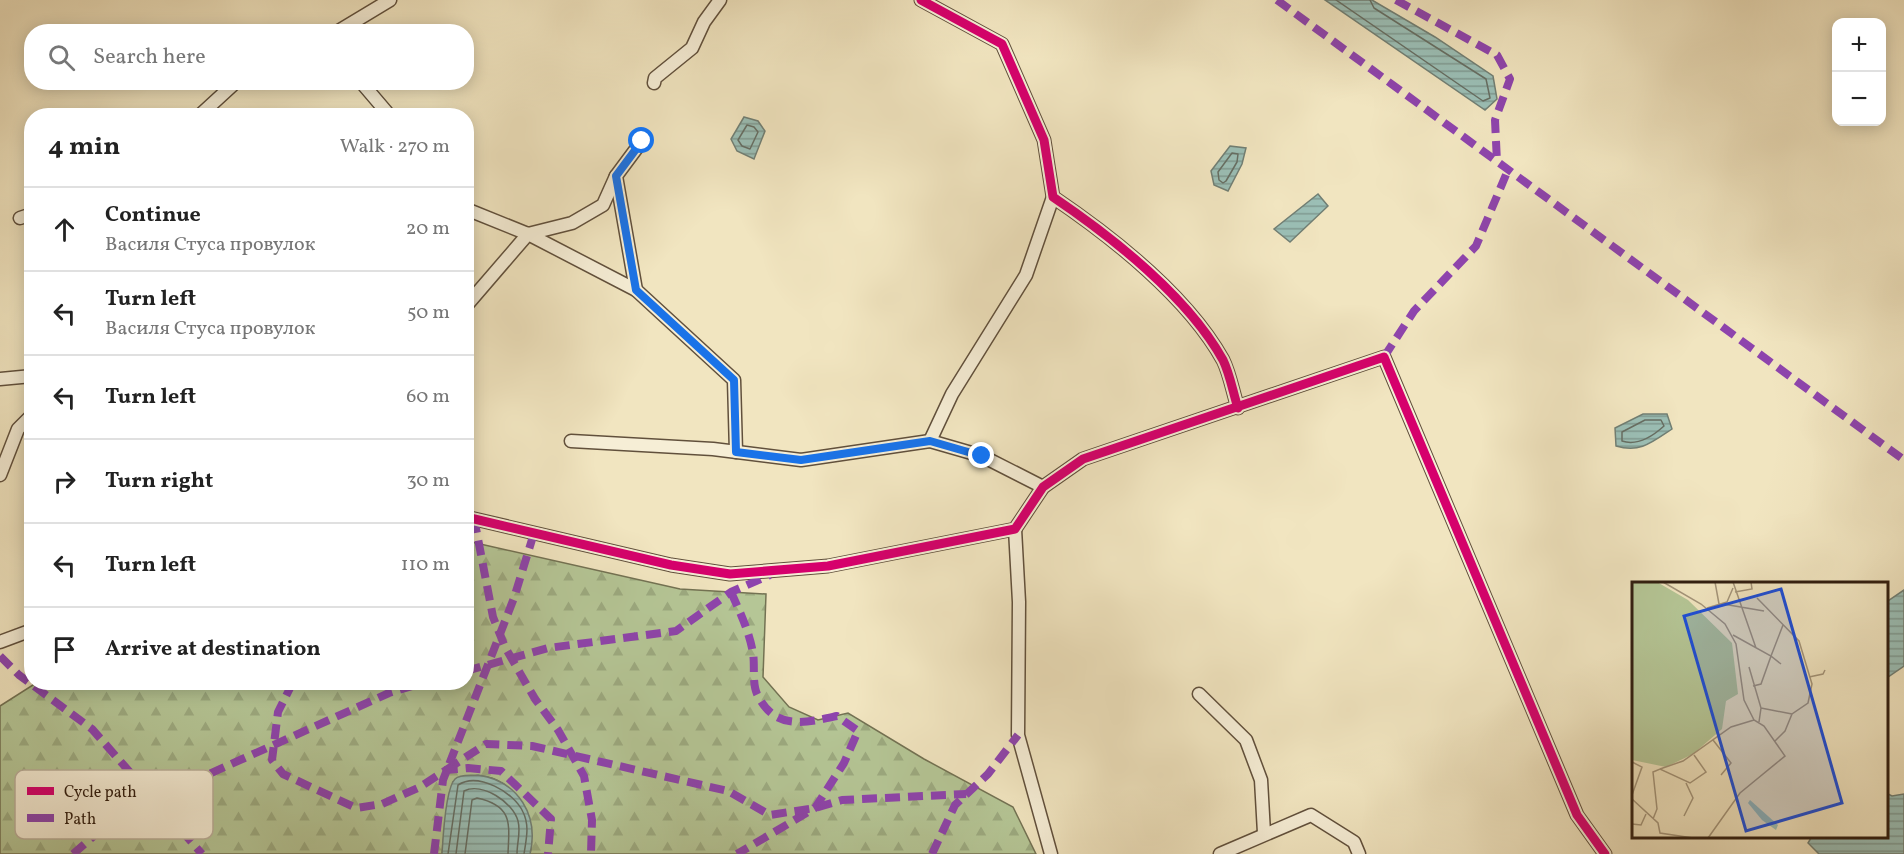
<!DOCTYPE html>
<meta charset="utf-8">
<style>
body{margin:0;font-family:Vollkorn,serif;background:#f2f2f2;color:#222}
.controls{position:absolute;right:18px;top:18px;display:grid;overflow:hidden;border-radius:12px;box-shadow:0 3px 15px #0003}
.controls button{width:54px;height:54px;display:grid;place-items:center;padding:0;border:0;border-bottom:2px solid #e0e0e0;background:#fff;color:#222;font:30px sans-serif}
.stop{position:absolute;width:18px;height:18px;margin:-14px;border:4px solid #1a73e8;border-radius:50%;background:#fff}
.stop.end{background:#1a73e8;border-color:#fff;box-shadow:0 2px 6px #0008}
.list{margin:0;padding:0;list-style:none}
h2{display:flex;justify-content:space-between;align-items:center;height:78px;margin:0;padding:0 24px;font-size:26px}
h2 small{font-size:20px;font-weight:400;color:#767676}
.list li{display:grid;grid-template-columns:39px 1fr auto;gap:18px;align-items:center;box-sizing:border-box;height:84px;padding:0 24px;border-top:2px solid #e0e0e0}
.list b{display:block;font-size:22px;white-space:nowrap}
.list p{margin:0;font-size:20px;white-space:nowrap;color:#767676}
.list em{font-size:20px;font-style:normal;color:#767676}
.icon{flex:none;width:33px;height:33px;fill:none;stroke:currentColor;stroke-width:2;stroke-linecap:round;stroke-linejoin:round}
.map{position:relative;flex:none;width:1904px;height:854px;overflow:hidden}
.search{position:absolute;background:#fff;box-shadow:0 3px 15px #0003;left:24px;top:24px;width:450px;height:66px;display:flex;align-items:center;gap:15px;box-sizing:border-box;padding:0 21px;border-radius:24px;color:#767676;font-size:22px}
.panel{position:absolute;background:#fff;box-shadow:0 3px 15px #0003;left:24px;top:108px;width:450px;height:582px;border-radius:24px}
.map>svg:first-child{display:block}
.forest{fill:url(#forest-firs);stroke:#737253;stroke-width:1.5}
.water{fill:url(#water-rules);stroke:#717f74;stroke-width:1.5}
.lines{fill:none;stroke-linecap:round;stroke-linejoin:round}
.shore{stroke:#666e63;stroke-width:1.5}
.minor-casing{stroke:#61503c;stroke-width:15}
.minor{stroke:#f6eed6;stroke-width:12}
.quiet{stroke:#8e44ad;stroke-width:8;stroke-dasharray:15 8;stroke-linecap:butt}
.cycleway-casing{stroke:#f6eed6;stroke-width:13}
.cycleway{stroke:#d6006c;stroke-width:9}
.route{stroke:#1a73e8;stroke-width:8}
.inset-road{fill:none;stroke:#a4957a;stroke-width:1.5}
.view{fill:#1d4ed8;fill-opacity:0.15;stroke:#1d4ed8;stroke-width:3}
.inset-edge{fill:none;stroke:#311e10;stroke-width:3}
.key{fill:#f6eed6;stroke:#bbb09b;stroke-width:1.5}
.key-label{font-size:16px;fill:#311e10}
</style>
<div class="map">
<svg width="1904" height="854" viewBox="0 0 1904 854">
<defs>
<pattern id="forest-firs" width="22" height="20" patternUnits="userSpaceOnUse" patternTransform="scale(1.5)"><rect width="22" height="20" fill="#b5c696"/><path d="M5 1l3.5 6h-7zM16 11l3.5 6h-7z" fill="#9caa80"/></pattern>
<pattern id="water-rules" width="6" height="5" patternUnits="userSpaceOnUse" patternTransform="scale(1.5)"><rect width="6" height="5" fill="#9bbfb6"/><path d="M0 2.5h6" fill="none" stroke="#7f9b93"/></pattern>
</defs>
<rect width="100%" height="100%" fill="#f1e5c0"/>
<filter id="stains"><feTurbulence type="fractalNoise" baseFrequency=".00333" numOctaves="4"/><feColorMatrix values="0 0 0 0 .2 0 0 0 0 .09 0 0 0 0 .02 0 0 0 .5 -.17"/></filter>
<radialGradient id="worn" r=".72"><stop offset=".6" stop-color="#630" stop-opacity="0"/><stop offset="1" stop-color="#630" stop-opacity=".3"/></radialGradient>
<path class="forest" d="M 467,541 L 680,589 L 766,594 L 763,677 L 789,707 L 818,720 L 848,713 L 924,759 L 1013,807 L 1036,854 L 530,854 C 537,824 516,777 480,776 C 471,775 461,780 453,782 L 446,815 L 442,854 L 0,854 L 0,706 L 36,683 L 466,682 Z"/>
<g class="water">
<polygon points="1325,0 1372,0 1435,37 1493,76 1497,99 1485,110"/>
<polygon points="744,117 758,121 765,131 754,159 737,151 731,139"/>
<polygon points="1230,146 1246,148 1242,164 1228,191 1214,185 1211,171"/>
<polygon points="1318,194 1328,206 1290,242 1274,229"/>
<path d="M 1643,414 L 1667,414 L 1672,429 C 1651,443 1640,453 1616,446 L 1615,428 Z"/>
<polygon points="1904,590 1904,666 1888,677 1888,601"/>
<path d="M 478,775 C 519,781 539,816 530,854 L 442,854 C 443,839 445,789 455,779 C 460,774 471,776 478,775 Z"/>
<polygon points="1888,794 1892,796 1904,794 1904,854 1819,854 1808,843 1811,838 1888,838"/>
</g>
<g class="lines">
<g class="shore">
<polyline points="1336,0 1483,101 1490,98 1486,79 1374,8 1370,0"/>
<polygon points="747,125 754,127 758,132 750,149 742,146 738,140"/>
<polygon points="1232,153 1238,154 1237,162 1226,181 1223,183 1219,180 1218,172"/>
<path d="M 1645,420 L 1661,420 L 1664,426 C 1653,436 1637,446 1622,441 L 1622,432 Z"/>
<path d="M 448,854 L 458,785 C 478,772 514,792 523,812 C 530,826 526,840 524,854"/>
<path d="M 456,854 L 464,791 C 482,782 513,802 518,821 C 521,832 517,842 517,854"/>
<path d="M 465,854 L 472,800 L 477,798 C 514,806 509,825 508,854"/>
</g>
<defs>
<g id="minor">
<path d="M 921,0 L 1002,44 L 1044,140 L 1053,197 C 1112,237 1188,297 1223,360 C 1230,374 1233,393 1238,408"/>
<polyline points="337,32 390,0"/>
<polyline points="361,82 390,116"/>
<polyline points="654,83 655,78 692,48 704,22 720,0"/>
<polyline points="199,116 236,82"/>
<polyline points="466,209 528,234 572,223 603,205 616,176"/>
<polyline points="20,218 32,214"/>
<polyline points="636,290 616,176 642,141"/>
<polyline points="466,306 528,234 636,290 734,380 736,452"/>
<polyline points="0,379 32,376"/>
<polyline points="571,441 713,449 801,460 930,441 982,456 1043,487"/>
<polyline points="930,441 952,394 1026,275 1053,197"/>
<polyline points="0,475 18,429 32,415"/>
<polyline points="466,517 671,565 730,574 828,566 1015,529 1043,487 1083,459 1384,357 1577,815 1605,854"/>
<polyline points="1015,529 1019,602 1018,735 1051,854"/>
<polyline points="0,642 32,630"/>
<polyline points="1199,694 1246,740 1261,780 1264,833"/>
<polyline points="1220,854 1311,815 1354,842 1359,854"/>
</g>
</defs>
<use href="#minor" class="minor-casing"/>
<use href="#minor" class="minor"/>
<g class="quiet">
<polyline points="1277,0 1904,460"/>
<polyline points="1396,0 1497,55 1510,79 1495,120 1497,162"/>
<polyline points="1384,357 1414,311 1476,246 1508,170"/>
<polyline points="474,518 493,617 505,647 535,699 558,730 584,776 592,820 591,854"/>
<path d="M 731,592 C 740,612 749,631 753,653 C 755,665 752,683 757,694 C 775,731 804,723 837,716 L 858,731 L 844,763 L 815,808 L 737,854"/>
<polyline points="0,656 19,675 92,729 202,854"/>
<polyline points="466,671 548,648 676,631 731,592 770,575"/>
<polyline points="293,682 278,712 272,760 283,774 356,808 382,804 420,787 446,770 468,768 501,771 551,819 548,854"/>
<polyline points="446,770 486,744 532,746 728,791 770,815 815,808 842,800 966,794"/>
<polyline points="73,854 118,815 389,693 425,682"/>
<polyline points="434,854 443,780 514,598 534,533"/>
<polyline points="932,854 955,805 988,774 1018,735"/>
</g>
<defs>
<g id="cycleway">
<path d="M 921,0 L 1002,44 L 1044,140 L 1053,197 C 1112,237 1188,297 1223,360 C 1230,374 1233,393 1238,408"/>
<polyline points="466,517 671,565 730,574 828,566 1015,529 1043,487 1083,459 1384,357 1577,815 1605,854"/>
</g>
</defs>
<use href="#cycleway" class="cycleway-casing"/>
<use href="#cycleway" class="cycleway"/>
</g>
<g class="lines">
<polyline class="route" points="642,141 616,176 636,290 734,380 736,452 801,460 930,441 982,456"/>
</g>
<g transform="translate(1632 582)">
<rect width="256" height="256" fill="#f1e5c0"/>
<path d="M 0,0 L 25,0 L 56,18 L 100,61 L 106,112 L 94,119 L 90,147 L 61,172 L 34,185 L 0,178 Z" fill="#b5c696"/>
<path d="M 118,218 L 146,243 L 144,248 L 130,238 L 116,221 Z" fill="#9bbfb6"/>
<path class="inset-road" d="M 31,0 L 69,22 L 93,42 L 104,62 L 112,118 L 122,138 L 132,144 L 153,174 L 108,211 L 76,256M 83,0 L 87,22M 101,0 L 124,66M 103,10 L 120,7 L 119,0M 125,16 L 167,59 L 180,102 L 176,121 L 160,132 L 153,149 L 143,159M 91,22 L 132,29M 75,26 L 95,20 L 101,6M 101,53 L 139,74 L 129,102 L 121,104M 149,82 L 139,74 L 151,43M 117,85 L 129,126 L 127,140M 177,95 L 191,92 L 193,88M 129,126 L 160,132M 81,158 L 99,181 L 89,193M 0,180 L 10,185 L 0,213M 28,187 L 51,179 L 99,145 L 122,138M 0,217 L 26,241 L 28,251 L 61,256M 52,234 L 61,216 L 54,201M 21,237 L 25,227 L 21,190 L 28,187 L 58,201 L 74,190 L 62,173M 0,242 L 9,243 L 14,232"/>
<path class="view" d="M 149,7 L 210,221 L 114,249 L 52,34 Z"/>
<rect width="256" height="256" class="inset-edge"/>
</g>
<rect x="15" y="770" width="198" height="69" rx="9" class="key"/>
<rect x="27" y="787" width="27" height="8" fill="#d6006c"/>
<rect x="27" y="814" width="27" height="8" fill="#8e44ad"/>
<g class="key-label">
<text x="64" y="797">Cycle path</text>
<text x="64" y="824">Path</text>
</g>
<rect width="100%" height="100%" filter="url(#stains)"/>
<rect width="100%" height="100%" fill="url(#worn)"/>
</svg>
<div class="controls">
<button>+</button>
<button>−</button>
</div>
<div class="stop" style="left:642px;top:141px"></div>
<div class="stop end" style="left:982px;top:456px"></div>
<div class="search"><svg class="icon" aria-label="search" viewBox="0 0 24 24"><circle cx="10" cy="10" r="6"/><path d="M15 15l6 6"/></svg>Search here</div>
<section class="panel">
<h2>4 min<small>Walk · 270 m</small></h2>
<ul class="list">
<li><svg class="icon" aria-label="ahead" viewBox="0 0 24 24"><path d="M12 20V5M6 11l6-6 6 6"/></svg><div><b>Continue</b><p>Василя Стуса провулок</p></div><em>20 m</em></li>
<li><svg class="icon" aria-label="left" viewBox="0 0 24 24"><path d="M17 20v-9H6M10 6l-5 5 5 5"/></svg><div><b>Turn left</b><p>Василя Стуса провулок</p></div><em>50 m</em></li>
<li><svg class="icon" aria-label="left" viewBox="0 0 24 24"><path d="M17 20v-9H6M10 6l-5 5 5 5"/></svg><div><b>Turn left</b></div><em>60 m</em></li>
<li><svg class="icon" aria-label="right" viewBox="0 0 24 24"><path d="M7 20v-9h11M14 6l5 5-5 5"/></svg><div><b>Turn right</b></div><em>30 m</em></li>
<li><svg class="icon" aria-label="left" viewBox="0 0 24 24"><path d="M17 20v-9H6M10 6l-5 5 5 5"/></svg><div><b>Turn left</b></div><em>110 m</em></li>
<li><svg class="icon" aria-label="arrive" viewBox="0 0 24 24"><path d="M6 21V4h12l-3 4 3 4H6"/></svg><div><b>Arrive at destination</b></div></li>
</ul>
</section>
</div>
